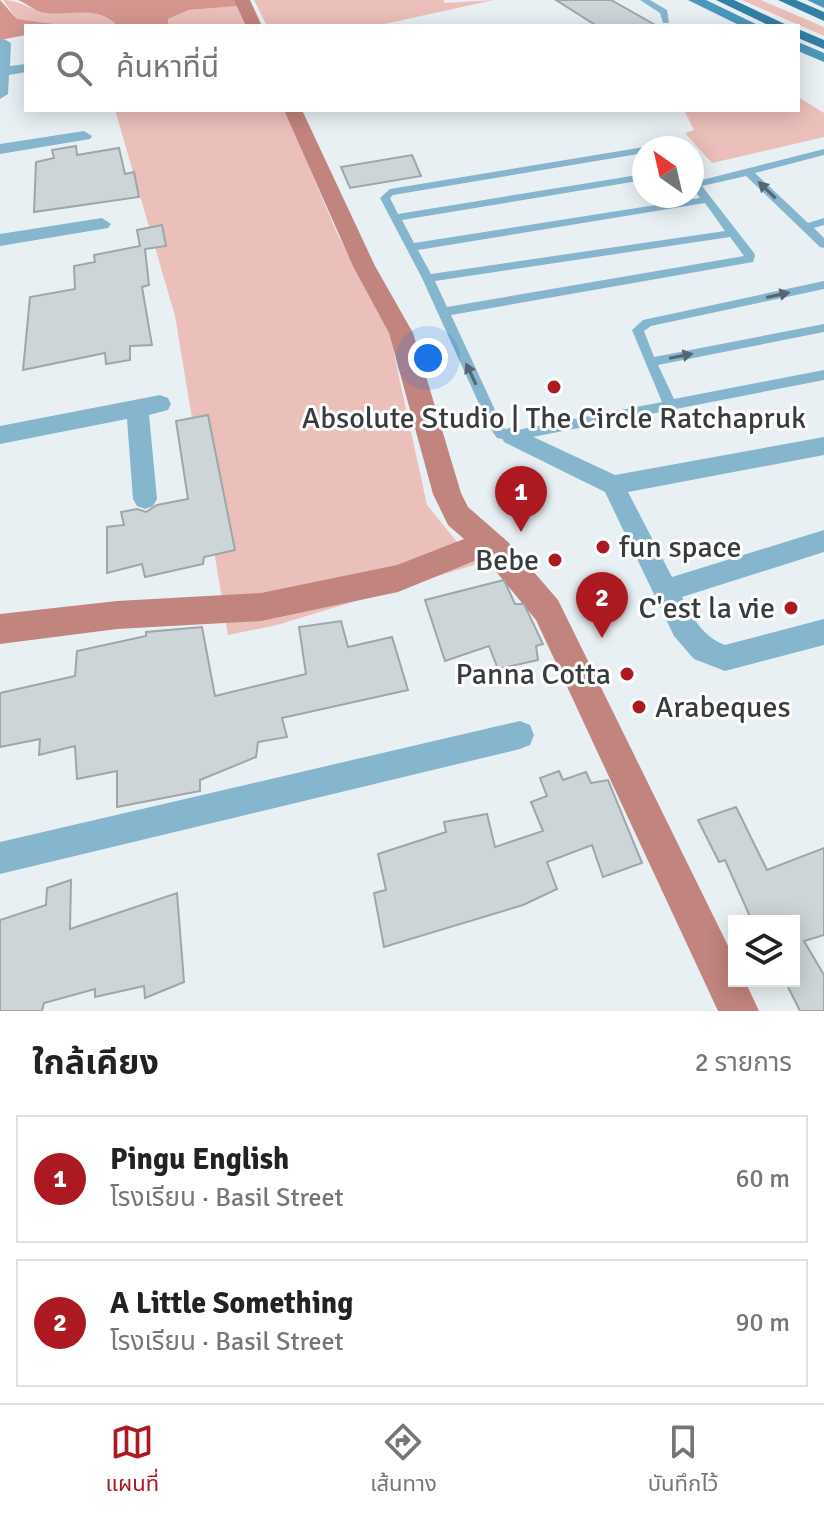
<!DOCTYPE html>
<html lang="th">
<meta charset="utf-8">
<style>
body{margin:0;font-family:Signika,"Noto Sans Thai",sans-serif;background:#f2f2f2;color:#222}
.controls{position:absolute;right:24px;bottom:24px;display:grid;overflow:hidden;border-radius:0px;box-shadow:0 4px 20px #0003}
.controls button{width:72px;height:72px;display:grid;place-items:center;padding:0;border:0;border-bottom:2px solid #e0e0e0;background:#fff;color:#222;font:40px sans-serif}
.compass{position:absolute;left:632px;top:136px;width:72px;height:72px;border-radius:50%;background:#fff;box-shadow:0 4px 20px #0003;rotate:326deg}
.you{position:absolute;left:428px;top:358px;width:28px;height:28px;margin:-20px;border:6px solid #fff;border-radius:50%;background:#1a73e8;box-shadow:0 0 0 12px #1a73e833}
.badge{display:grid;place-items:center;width:52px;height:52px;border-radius:50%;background:#ac1921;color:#fff;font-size:26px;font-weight:700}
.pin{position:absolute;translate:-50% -66px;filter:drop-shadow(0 2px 4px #0008)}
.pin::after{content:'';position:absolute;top:42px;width:28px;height:24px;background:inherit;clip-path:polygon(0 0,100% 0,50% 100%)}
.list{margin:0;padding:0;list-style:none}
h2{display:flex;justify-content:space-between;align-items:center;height:104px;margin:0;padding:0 32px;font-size:34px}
h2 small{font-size:26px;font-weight:400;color:#767676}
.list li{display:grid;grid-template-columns:52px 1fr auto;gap:24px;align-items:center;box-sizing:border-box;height:128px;margin:0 16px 16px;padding:0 16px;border:2px solid #e0e0e0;border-radius:0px}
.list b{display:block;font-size:30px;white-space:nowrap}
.list p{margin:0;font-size:26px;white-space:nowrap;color:#767676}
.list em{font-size:26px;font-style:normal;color:#767676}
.icon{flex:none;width:44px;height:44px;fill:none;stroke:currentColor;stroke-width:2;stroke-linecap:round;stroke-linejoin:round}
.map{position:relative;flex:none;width:824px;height:1011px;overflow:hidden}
.search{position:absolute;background:#fff;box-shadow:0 4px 20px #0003;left:24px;right:24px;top:24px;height:88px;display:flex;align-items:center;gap:20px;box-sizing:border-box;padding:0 28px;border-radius:0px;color:#767676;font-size:30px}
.sheet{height:392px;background:#fff}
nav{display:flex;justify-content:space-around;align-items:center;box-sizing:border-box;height:112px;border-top:2px solid #e0e0e0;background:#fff;font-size:22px;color:#767676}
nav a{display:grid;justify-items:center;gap:4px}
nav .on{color:#ac1921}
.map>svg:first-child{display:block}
.green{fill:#ebbfba}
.forest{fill:#d69690}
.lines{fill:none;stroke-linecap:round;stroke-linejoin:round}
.canal{fill:#c2847e;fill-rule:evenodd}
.building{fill:#ced5d9;stroke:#9fa6a9;stroke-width:2}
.lane{fill:#86b5ce;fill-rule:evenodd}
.street{fill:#86b5ce;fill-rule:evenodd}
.secondary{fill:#4b98bd;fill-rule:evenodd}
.primary{fill:#3280a5;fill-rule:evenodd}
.oneway{fill:#546670}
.poi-dot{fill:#ac1921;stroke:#fff;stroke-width:3}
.labels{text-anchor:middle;stroke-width:6;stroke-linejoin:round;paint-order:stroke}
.poi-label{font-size:30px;fill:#393c3d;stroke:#fff;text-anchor:end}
</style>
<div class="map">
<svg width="824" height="1011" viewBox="0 0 824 1011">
<rect width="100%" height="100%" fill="#e9f0f4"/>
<g class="green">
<path d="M 3,0 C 24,1 30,11 45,12 C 70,14 98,5 117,26 L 70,26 L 17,19 Z"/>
<polygon points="254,0 443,0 445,3 494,0 375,26 267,26"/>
<polygon points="742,0 761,0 824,27 824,36"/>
<polygon points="238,6 249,26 168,26 168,19 189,10"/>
<polygon points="798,97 824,113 824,137 712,163 685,133 694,130 684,110 798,110"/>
<polygon points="115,110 285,110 337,233 389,331 427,505 462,548 487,561 277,625 228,635 175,316"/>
</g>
<g class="forest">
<polygon points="0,0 17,19 70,26 26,26 26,35 0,40"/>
<path d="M 18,0 L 237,0 L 238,6 L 189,10 L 168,19 L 168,26 L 117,26 C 96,3 68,18 41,12 C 34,10 25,3 18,0 Z"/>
</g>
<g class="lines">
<g class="canal">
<polygon points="234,0 250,0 262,26 246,26"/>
<polygon points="284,110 302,110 375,266 413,333 461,493 468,507 508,542 558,600 734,958 734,981 745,981 759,1011 718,1011 536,620 484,557 398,592 261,621 117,629 0,644 0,614 117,601 261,593 397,565 464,539 448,525 433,494 389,333 353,266"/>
</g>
</g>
<g class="building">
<polygon points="556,0 611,0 657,26 597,26"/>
<polygon points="76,146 77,155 119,148 125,174 134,172 139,197 34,212 36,162 54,158 52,150"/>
<polygon points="412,155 421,176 350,188 341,167"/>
<polygon points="162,225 166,246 145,249 149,285 142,287 152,345 130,346 130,360 106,364 105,353 23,370 30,297 75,289 74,266 95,262 94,255 140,246 137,230"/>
<polygon points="208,415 235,550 204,557 203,564 145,577 142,564 107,573 107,527 124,525 121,512 137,509 146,512 157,505 188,499 176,421"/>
<polygon points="504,580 515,604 524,604 543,644 536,646 538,660 498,669 489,646 445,661 425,600"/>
<polygon points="341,621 348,647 392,637 408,690 282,718 287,737 258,742 256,757 200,780 200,791 117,807 117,771 77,779 75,746 39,755 40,739 0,747 0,693 75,676 77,651 146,636 146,632 202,627 215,696 306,674 299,627"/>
<polygon points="559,771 563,780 586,772 591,783 608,780 642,863 603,877 592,845 547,862 557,889 523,905 384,947 374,893 386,890 378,854 446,832 444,822 487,814 495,847 543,831 531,802 547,796 540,778"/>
<polygon points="736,807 767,870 824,848 824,935 804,941 824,975 824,1011 800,1011 785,981 794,981 794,921 752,921 725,860 719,862 698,820"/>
<polygon points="71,880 70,929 177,893 184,982 145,998 144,986 95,997 95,989 44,1003 42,1011 0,1011 0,920 46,905 47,888"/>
</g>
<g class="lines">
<g class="lane">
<polygon points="640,0 650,0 667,10 669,23 663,23 660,13"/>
<path d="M 644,147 L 647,148 L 644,148 L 644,153 L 393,195 L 390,198 L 398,214 L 644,174 L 644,180 L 402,220 L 414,243 L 700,198 L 692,187 L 692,177 L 698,181 L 824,149 L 824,155 L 755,173 L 808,223 L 824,218 L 824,225 L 814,228 L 824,238 L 824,248 L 820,247 L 746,176 L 702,186 L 754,253 L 755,256 L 753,262 L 451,315 L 502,425 L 506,430 L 512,431 L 662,402 L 632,330 L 643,320 L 824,281 L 824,289 L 651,326 L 644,331 L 654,357 L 824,324 L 824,332 L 658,365 L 674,399 L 824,370 L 824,380 L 512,441 L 497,438 L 490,428 L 422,278 L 380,198 L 390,189 ZM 705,203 L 725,231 L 431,274 L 418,250 ZM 730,237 L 744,256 L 447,307 L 435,281 Z"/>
</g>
<g class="street">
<polygon points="4,39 11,43 10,66 26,64 26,72 9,75 8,94 0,99 0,40"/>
<polygon points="84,131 92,136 90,139 0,154 0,144"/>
<polygon points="102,218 111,224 108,228 0,246 0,234"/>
<polygon points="160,395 168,398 171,404 168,410 149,415 157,499 153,506 145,509 137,506 133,499 127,419 0,444 0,426"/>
<path d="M 512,427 L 615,475 L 824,437 L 824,455 L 628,492 L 672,577 L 824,530 L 824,552 L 682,597 C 692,617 703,637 725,645 L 824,619 L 824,645 L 725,671 L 694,659 L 674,636 L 605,492 L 504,442 L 501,436 L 504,430 Z"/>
<polygon points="520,721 530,725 534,735 530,745 520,749 0,874 0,842"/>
</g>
<g class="secondary">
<polygon points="688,0 706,0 760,26 741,26"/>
<polygon points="807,0 824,0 824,8"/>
<polygon points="798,42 824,53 824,62 798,51"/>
</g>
<g class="primary">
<polygon points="716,0 734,0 789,26 770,26"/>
<polygon points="778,0 796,0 824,12 824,21"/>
<polygon points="798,29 824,40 824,49 798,38"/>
</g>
</g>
<defs><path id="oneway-solid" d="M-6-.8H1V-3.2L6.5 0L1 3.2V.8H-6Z" transform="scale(2)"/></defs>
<g class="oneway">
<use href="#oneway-solid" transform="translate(767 190) rotate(-136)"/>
<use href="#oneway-solid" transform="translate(778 295) rotate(-12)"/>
<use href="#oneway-solid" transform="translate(681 356) rotate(-11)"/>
<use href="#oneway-solid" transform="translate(471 374) rotate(-115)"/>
</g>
<g class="poi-dot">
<circle cx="554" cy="387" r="8"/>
<circle cx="603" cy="547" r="8"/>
<circle cx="555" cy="560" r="8"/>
<circle cx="791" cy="608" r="8"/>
<circle cx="627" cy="674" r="8"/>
<circle cx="639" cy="707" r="8"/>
</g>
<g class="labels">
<g class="poi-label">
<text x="554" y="428" text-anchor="middle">Absolute Studio | The Circle Ratchapruk</text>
<text x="619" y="557" text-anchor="start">fun space</text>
<text x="539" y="570">Bebe</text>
<text x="775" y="618">C'est la vie</text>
<text x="611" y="684">Panna Cotta</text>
<text x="655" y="717" text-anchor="start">Arabeques</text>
</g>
</g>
</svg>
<div class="controls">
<button><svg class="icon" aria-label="layers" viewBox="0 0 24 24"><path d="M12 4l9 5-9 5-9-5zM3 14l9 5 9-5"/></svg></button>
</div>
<svg class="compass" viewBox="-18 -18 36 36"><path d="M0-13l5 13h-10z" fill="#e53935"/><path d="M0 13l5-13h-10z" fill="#767676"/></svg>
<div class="you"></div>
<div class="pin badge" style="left:521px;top:532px">1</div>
<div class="pin badge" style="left:602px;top:638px">2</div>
<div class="search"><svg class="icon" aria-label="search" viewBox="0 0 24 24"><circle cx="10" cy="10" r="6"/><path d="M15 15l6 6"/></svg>ค้นหาที่นี่</div>
</div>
<section class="sheet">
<h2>ใกล้เคียง<small>2 รายการ</small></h2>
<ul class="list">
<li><span class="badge">1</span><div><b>Pingu English</b><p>โรงเรียน · Basil Street</p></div><em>60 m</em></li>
<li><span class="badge">2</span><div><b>A Little Something</b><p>โรงเรียน · Basil Street</p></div><em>90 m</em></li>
</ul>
</section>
<nav>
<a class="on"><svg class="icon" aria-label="map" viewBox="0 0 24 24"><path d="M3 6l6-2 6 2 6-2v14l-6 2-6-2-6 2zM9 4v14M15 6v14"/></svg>แผนที่</a>
<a><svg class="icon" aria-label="directions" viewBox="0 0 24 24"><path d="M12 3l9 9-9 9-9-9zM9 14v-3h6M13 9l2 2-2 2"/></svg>เส้นทาง</a>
<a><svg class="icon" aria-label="saved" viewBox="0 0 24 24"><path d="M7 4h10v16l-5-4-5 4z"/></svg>บันทึกไว้</a>
</nav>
